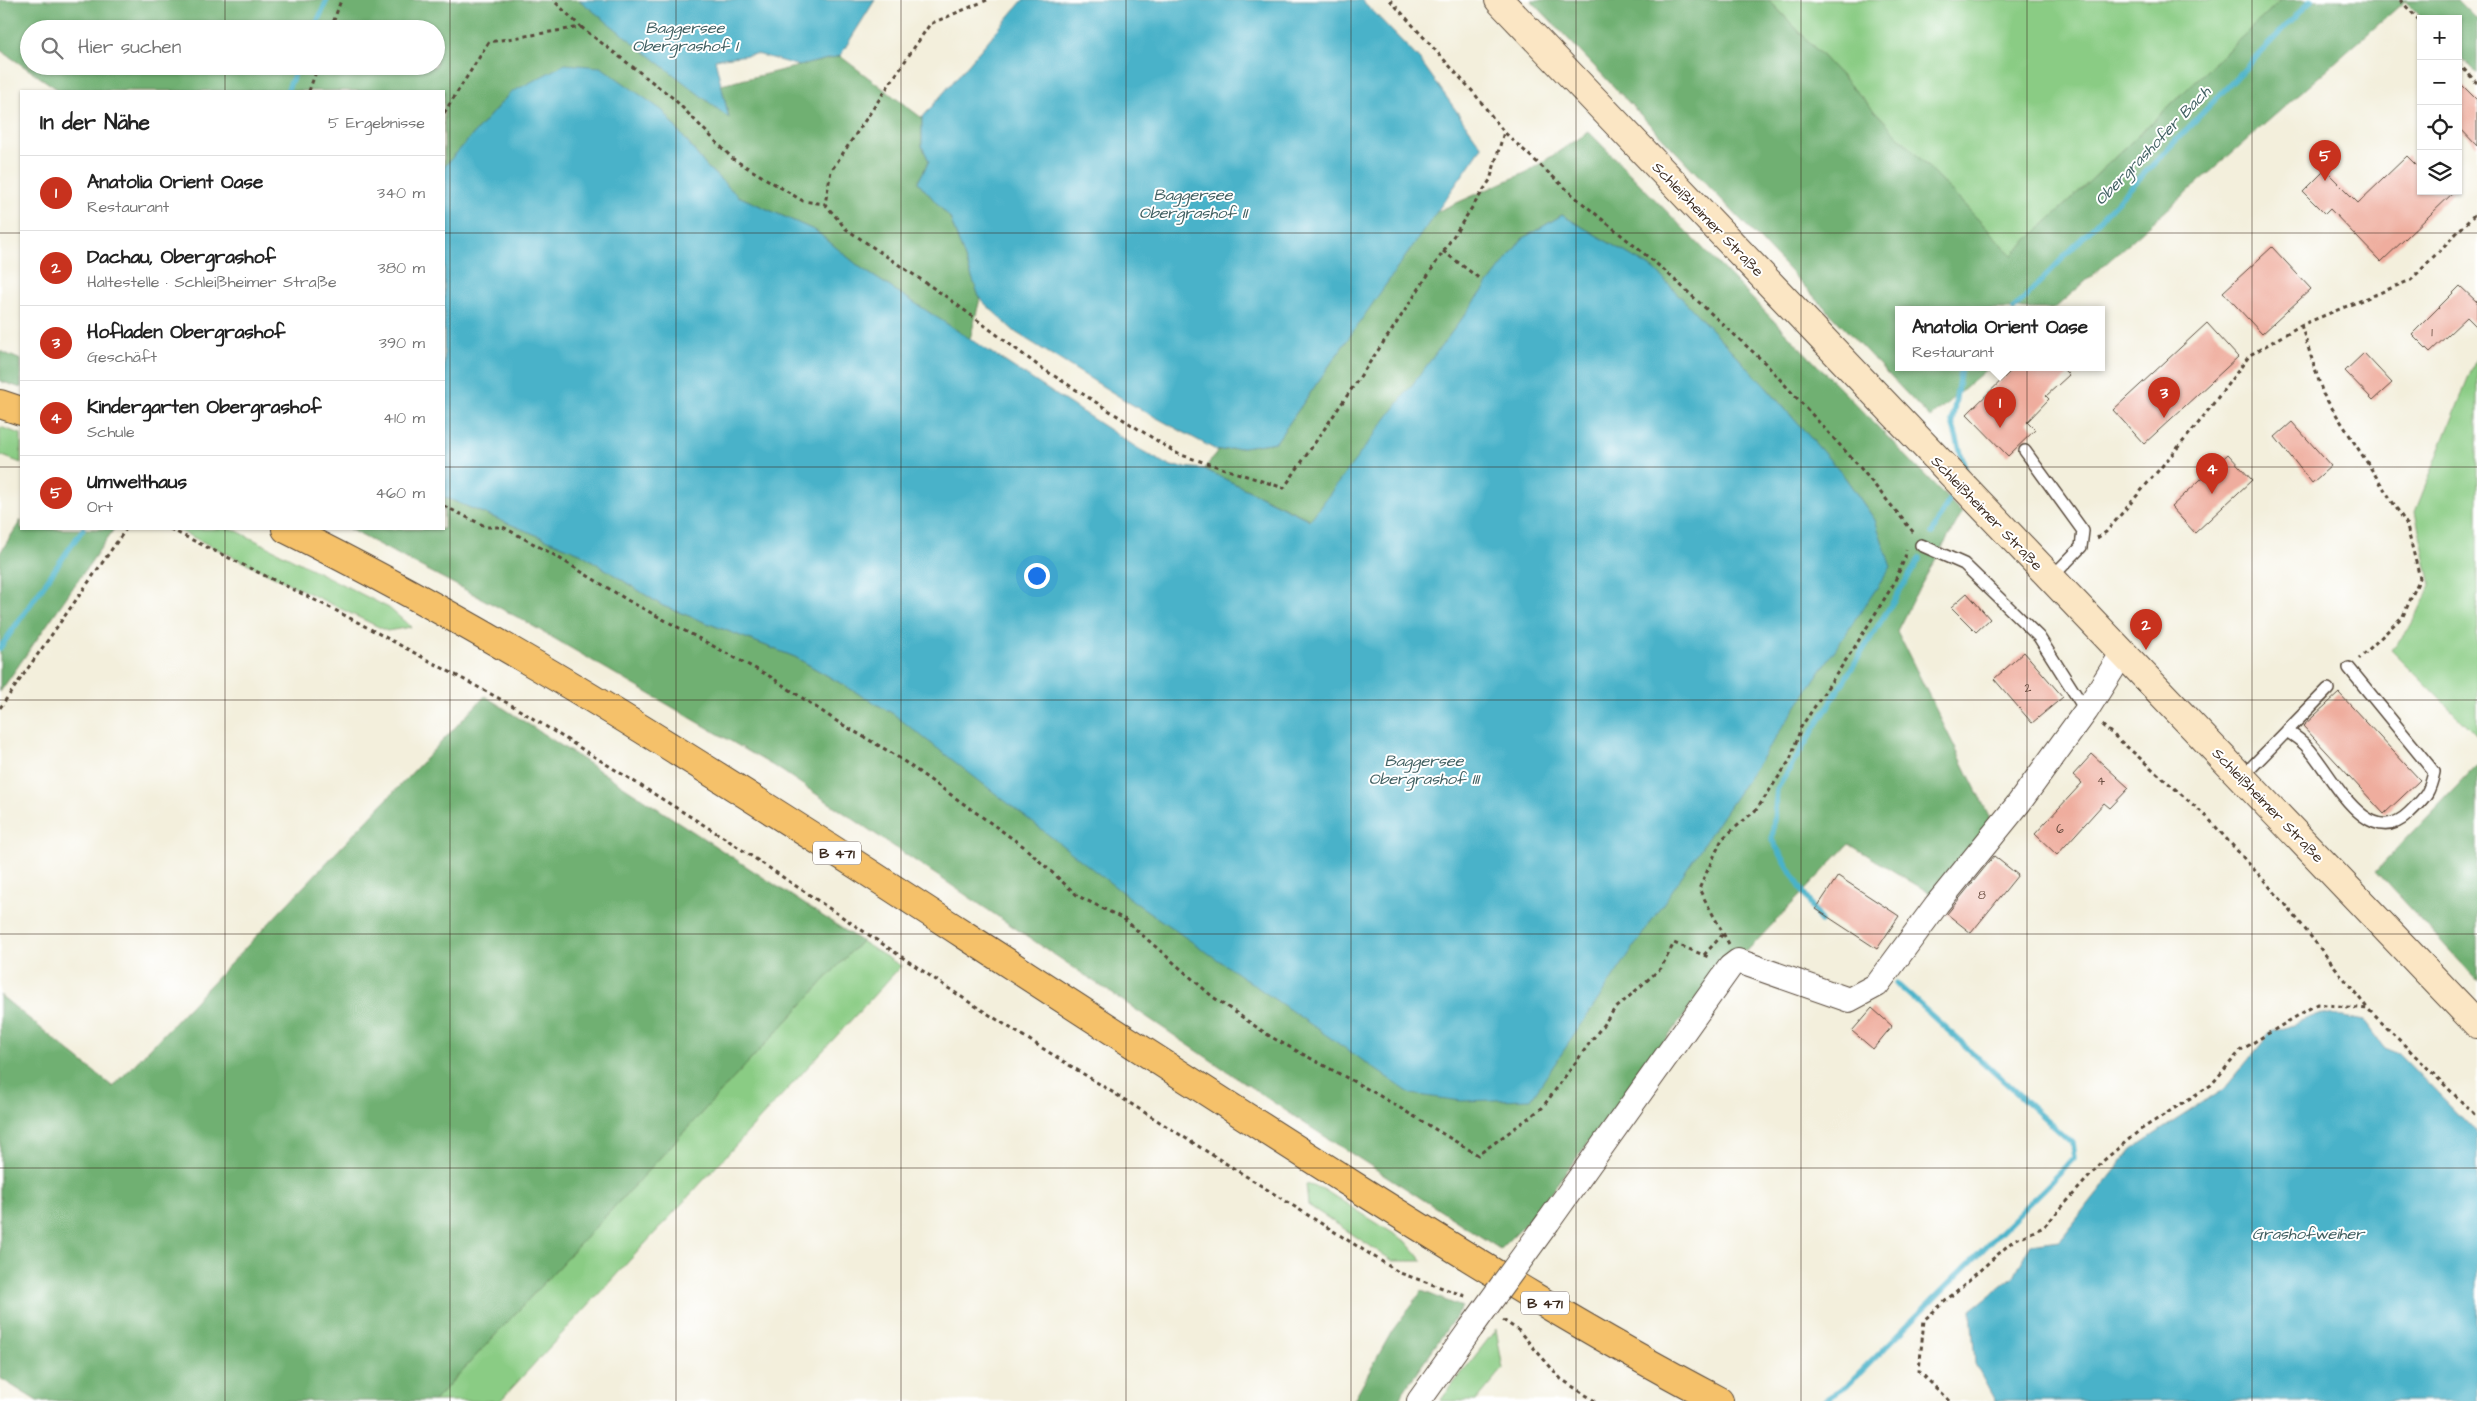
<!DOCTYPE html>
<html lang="de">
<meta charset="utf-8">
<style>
body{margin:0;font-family:"Architects Daughter",sans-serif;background:#f2f2f2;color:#222}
.controls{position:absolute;right:15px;top:15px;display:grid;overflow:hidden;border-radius:0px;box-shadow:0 1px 4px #0004}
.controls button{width:45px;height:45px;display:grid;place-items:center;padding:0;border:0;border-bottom:1px solid #e0e0e0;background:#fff;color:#222;font:25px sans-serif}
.you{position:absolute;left:1036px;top:575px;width:18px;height:18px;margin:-12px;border:4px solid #fff;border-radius:50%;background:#1a73e8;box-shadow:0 0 0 8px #1a73e833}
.badge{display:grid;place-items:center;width:32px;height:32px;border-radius:50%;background:#c8321e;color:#fff;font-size:16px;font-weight:700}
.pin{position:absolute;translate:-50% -41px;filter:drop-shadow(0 1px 2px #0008)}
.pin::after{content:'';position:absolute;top:26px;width:18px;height:15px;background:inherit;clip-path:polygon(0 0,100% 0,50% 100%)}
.popup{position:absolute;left:1895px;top:306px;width:210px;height:65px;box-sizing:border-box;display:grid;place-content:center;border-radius:0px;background:#fff;filter:drop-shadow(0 1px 4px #0005);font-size:16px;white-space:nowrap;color:#767676}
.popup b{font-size:19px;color:#222}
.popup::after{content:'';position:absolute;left:50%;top:100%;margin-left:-10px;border:10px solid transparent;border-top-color:#fff}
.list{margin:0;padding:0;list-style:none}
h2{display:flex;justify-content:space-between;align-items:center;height:65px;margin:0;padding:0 20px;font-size:21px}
h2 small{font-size:16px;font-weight:400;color:#767676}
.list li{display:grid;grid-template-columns:32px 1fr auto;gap:15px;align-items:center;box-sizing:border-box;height:75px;padding:0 20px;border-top:1px solid #e0e0e0}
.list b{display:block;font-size:19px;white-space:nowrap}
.list p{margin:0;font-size:16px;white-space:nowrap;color:#767676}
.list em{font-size:16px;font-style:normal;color:#767676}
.icon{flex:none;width:28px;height:28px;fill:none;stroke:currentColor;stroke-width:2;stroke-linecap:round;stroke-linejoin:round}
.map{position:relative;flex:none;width:2477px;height:1401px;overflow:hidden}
.search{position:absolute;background:#fff;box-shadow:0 1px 4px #0004;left:20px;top:20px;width:425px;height:55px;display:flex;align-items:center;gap:12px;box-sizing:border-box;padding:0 18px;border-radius:28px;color:#767676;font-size:19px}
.panel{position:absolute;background:#fff;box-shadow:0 1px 4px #0004;left:20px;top:90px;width:425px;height:440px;border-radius:0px}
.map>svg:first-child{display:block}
.green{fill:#8acc84;stroke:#627b51}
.forest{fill:#6fb072;stroke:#556d48;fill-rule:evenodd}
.water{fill:#4ab2c9;stroke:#426e74}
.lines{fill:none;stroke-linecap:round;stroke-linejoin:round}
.stream{stroke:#4ab2c9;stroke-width:5.5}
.building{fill:#efad9e}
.service-casing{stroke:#57483a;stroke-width:14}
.minor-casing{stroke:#57483a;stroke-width:26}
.secondary-casing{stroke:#57483a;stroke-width:30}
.trunk-casing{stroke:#57483a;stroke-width:30}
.path{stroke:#57483a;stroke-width:3;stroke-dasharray:4 4;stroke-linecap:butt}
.service{stroke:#fff;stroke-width:11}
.minor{stroke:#fff;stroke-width:24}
.secondary{stroke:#fbe6c4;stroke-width:28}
.trunk{stroke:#f5c16b;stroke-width:28}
.minor-bridge-casing{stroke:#57483a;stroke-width:26;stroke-linecap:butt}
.minor-bridge{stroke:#fff;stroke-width:24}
.grid{fill:none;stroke:#3b2a1e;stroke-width:1;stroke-opacity:0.55}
.labels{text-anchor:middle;stroke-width:4;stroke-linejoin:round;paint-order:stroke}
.number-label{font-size:12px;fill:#684b3e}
.shield{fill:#fff;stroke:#766a62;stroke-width:1}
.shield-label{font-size:14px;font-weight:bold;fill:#3b2a1e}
.street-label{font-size:15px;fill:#3b2a1e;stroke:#fff}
.water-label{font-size:16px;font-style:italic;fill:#416062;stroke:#fff}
</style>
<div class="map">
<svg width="2477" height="1401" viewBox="0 0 2477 1401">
<rect width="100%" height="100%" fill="#fff"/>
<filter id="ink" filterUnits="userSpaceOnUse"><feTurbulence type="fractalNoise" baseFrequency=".02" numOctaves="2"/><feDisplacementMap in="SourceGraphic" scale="10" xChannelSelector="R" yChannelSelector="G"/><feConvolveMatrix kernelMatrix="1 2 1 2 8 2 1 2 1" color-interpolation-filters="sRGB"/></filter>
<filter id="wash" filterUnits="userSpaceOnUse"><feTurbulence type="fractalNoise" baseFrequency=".0096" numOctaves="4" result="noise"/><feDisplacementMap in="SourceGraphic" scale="20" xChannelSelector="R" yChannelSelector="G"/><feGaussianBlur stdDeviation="1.12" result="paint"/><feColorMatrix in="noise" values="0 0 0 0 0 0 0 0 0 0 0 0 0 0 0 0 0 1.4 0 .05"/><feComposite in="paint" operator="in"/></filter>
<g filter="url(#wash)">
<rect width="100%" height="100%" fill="#f3efdc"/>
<g class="green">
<polygon points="1769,0 2281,0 2012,255"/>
<polygon points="2476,359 2477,360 2477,736 2391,650 2412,625 2431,585 2415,512"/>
<polygon points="0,427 21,434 21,463 0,455"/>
<polygon points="176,529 233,529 389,608 411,627 387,631"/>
<polygon points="861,941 901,966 500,1401 434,1401"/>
<polygon points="1306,1184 1323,1189 1407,1242 1423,1261 1393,1261 1308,1205"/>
<polygon points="1496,1329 1503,1369 1476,1401 1440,1401"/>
</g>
<g class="forest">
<path d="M 0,0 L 581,0 L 729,117 L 721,85 L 840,56 L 922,118 L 922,146 L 929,161 L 918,182 L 950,218 L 980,299 L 970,339 L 861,268 L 816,231 L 738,196 L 706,166 L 663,111 L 510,93 L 444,167 L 444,91 L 60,91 L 0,50 ZM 29,29 L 436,29 L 436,66 L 29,66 Z"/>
<polygon points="1531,0 1769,0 2012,255 2281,0 2458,0 2477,19 2477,74 2458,55 2458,19 2423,19 2405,1 2054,309 1899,309 1899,367 1989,367 1930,418"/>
<polygon points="1589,132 1962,513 1913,599 1897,631 1992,822 1933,895 1849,844 1749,949 1725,962 1531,1218 1500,1249 1307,1125 782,771 519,618 349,529 444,529 444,497 580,553 663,606 795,657 892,713 1875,520 1844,476 1764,385 1655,270 1562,215 1522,239 1311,520 1204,469 1218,451 1276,442 1436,212 1527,172"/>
<polygon points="0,351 21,360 21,388 0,381"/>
<polygon points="21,520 21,529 114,529 0,692 0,553"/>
<polygon points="485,696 861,941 434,1401 37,1401 0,1378 0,995 113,1087"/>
<polygon points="2477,765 2477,980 2376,871"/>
<polygon points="1422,1291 1462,1307 1397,1401 1353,1401 1392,1331"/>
</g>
<g class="water">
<polygon points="579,0 875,0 840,56 799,66 757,54 715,59 729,118"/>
<polygon points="1023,0 1362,0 1420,60 1482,147 1276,442 1218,451 1131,404 1015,332 980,299 950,218 918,182 929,161 922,146 922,118"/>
<polygon points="565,64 601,67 663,111 706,166 738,196 816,231 861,268 1139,449 1169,466 1204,469 1310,520 1522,239 1562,215 1655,270 1764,385 1844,476 1875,520 1891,567 1531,1099 1461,1101 1411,1094 1136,903 892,713 795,657 663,606 580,553 444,497 444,167 510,93"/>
<polygon points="2322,1013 2364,1021 2384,1048 2399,1054 2477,1134 2477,1401 1995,1401 1975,1364 1971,1310 2014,1276 2030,1244 2060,1240 2132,1149 2226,1087 2271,1032"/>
</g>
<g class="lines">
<g class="stream">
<polyline points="314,29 327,0"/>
<polyline points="287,91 298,66"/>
<polyline points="2014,309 2311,0"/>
<polyline points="1961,367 1952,422 1965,468"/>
<polyline points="1932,533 1950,498"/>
<polyline points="0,648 83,529"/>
<polyline points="1821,922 1772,840 1777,789 1920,558"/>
<polyline points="1824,1401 1846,1387 2074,1158 2072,1143 1896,983"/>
</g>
</g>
<g id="blocks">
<g class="building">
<polygon points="2458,81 2477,100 2477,146 2458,126"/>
<polygon points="2407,156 2421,170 2421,191 2455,191 2381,262 2330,209 2325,214 2303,192 2325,170 2358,203"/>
<polygon points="2272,247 2311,289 2262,334 2223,292"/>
<polygon points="2460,286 2477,302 2477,327 2467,317 2430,352 2412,334"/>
<polygon points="2207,323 2238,357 2144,444 2113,410"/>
<polygon points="2364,353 2392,383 2373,400 2345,371"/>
<polygon points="2015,367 2061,367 2069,375 2046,396 2049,399 2027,422 2035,430 2008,456 1967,414"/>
<polygon points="2292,422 2331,466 2312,483 2275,437"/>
<polygon points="2228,454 2252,480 2195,533 2171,507"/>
<polygon points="1967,593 1990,619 1976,632 1951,607"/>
<polygon points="2024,652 2063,697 2032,723 1994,679"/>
<polygon points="2339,693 2420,780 2384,814 2303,726"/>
<polygon points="2092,754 2129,788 2110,808 2104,803 2057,855 2035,834 2082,783 2073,775"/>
<polygon points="1994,856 2018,875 1971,933 1947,914"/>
<polygon points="1838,876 1899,916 1877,949 1816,909"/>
<polygon points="1872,1008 1892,1026 1873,1049 1852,1031"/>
</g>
</g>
</g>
<g filter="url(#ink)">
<use href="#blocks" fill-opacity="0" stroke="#57483a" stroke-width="1"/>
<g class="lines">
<defs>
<g id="service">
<polyline points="2025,451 2083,531 2081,547 2051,578"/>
<polyline points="1921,545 1964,564 2039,637 2086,711"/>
<path d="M 2287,731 C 2294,736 2303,741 2308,748 C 2330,771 2367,854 2409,813 C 2425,797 2429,795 2434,772 L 2349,668"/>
<polyline points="2242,777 2328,689"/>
</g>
<g id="minor">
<polyline points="1548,1222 1730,967 1738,961 1849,1000 1877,985 1937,904 2019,803 2086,711 2122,654"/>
<polyline points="1419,1401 1471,1328"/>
</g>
<polyline id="secondary" points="1499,0 2477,1024"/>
<g id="trunk">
<polyline points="0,404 21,411"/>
<path d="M 286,529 C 485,627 673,747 860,867 C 1025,974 1190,1082 1356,1187 C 1475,1262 1595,1336 1719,1401"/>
</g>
</defs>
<use href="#service" class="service-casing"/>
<use href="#minor" class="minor-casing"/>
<use href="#secondary" class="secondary-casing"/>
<use href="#trunk" class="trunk-casing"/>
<g class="path">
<polyline points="987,0 930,24 831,171 825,204 846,229 948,298 1040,367 1178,454 1284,488 1396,324 1490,180 1504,132"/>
<polyline points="1390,0 1474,93 1504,132 1575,197 1664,270 1765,363 1858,465 1914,533"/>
<polyline points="2400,0 2421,22"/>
<polyline points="581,27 673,98 733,159 803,201 825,204"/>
<polyline points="331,29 341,0"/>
<polyline points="2458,63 2477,83"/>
<polyline points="309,91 318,66"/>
<polyline points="444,113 489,42 581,27 553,0"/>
<polyline points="1443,251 1480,279"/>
<polyline points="2301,325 2323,394 2406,523 2420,578 2403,616 2359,659"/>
<polyline points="444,506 487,527 503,527 554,555 629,601 771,677 838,722 895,755 1023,846 1078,896 1124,919 1213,997 1271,1037 1375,1093 1478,1155 1542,1108 1614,1010 1661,968 1674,943 1711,958"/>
<polyline points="170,529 333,609 513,706 723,837 969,1002 1400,1273 1468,1297"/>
<polyline points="2097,538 2106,532 2197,425 2250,355 2301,325 2411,280 2477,212"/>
<polyline points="0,708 126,529"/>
<polyline points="2102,725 2206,816 2286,905 2368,1009 2477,1117"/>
<polyline points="1729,944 1699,889 1722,839 1757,809 1790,760 1801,727 1854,648 1893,585 1905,558 1906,550"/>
<polyline points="1704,955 1723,934"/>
<polyline points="1503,1320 1518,1330 1561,1379 1595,1401"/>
<polyline points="1949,1401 1919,1371 1924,1320 2014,1240 2044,1227 2103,1161 2140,1130 2211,1085 2241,1050 2317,1004 2368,1009"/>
</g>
<use href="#service" class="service"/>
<use href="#minor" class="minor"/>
<use href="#secondary" class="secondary"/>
<use href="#trunk" class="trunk"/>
<defs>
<polyline id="minor-bridge" points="1471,1328 1548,1222"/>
</defs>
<use href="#minor-bridge" class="minor-bridge-casing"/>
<use href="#minor-bridge" class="minor-bridge"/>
</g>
</g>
<path class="grid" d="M 225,0 L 225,29M 450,0 L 450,1401M 676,0 L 676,1401M 901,0 L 901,1401M 1126,0 L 1126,1401M 1351,0 L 1351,1401M 1576,0 L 1576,1401M 1801,0 L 1801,1401M 2027,0 L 2027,1401M 2252,0 L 2252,1401M 225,66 L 225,91M 0,233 L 21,233M 444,233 L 2477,233M 0,467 L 21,467M 444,467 L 2477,467M 225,529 L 225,1401M 0,700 L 2477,700M 0,934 L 2477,934M 0,1168 L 2477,1168"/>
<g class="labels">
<g class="number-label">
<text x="2432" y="336">1</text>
<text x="2028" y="692">2</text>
<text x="2101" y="785">4</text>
<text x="2060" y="833">6</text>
<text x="1982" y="899">8</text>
</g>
<g class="shield">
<rect x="813" y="841.5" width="48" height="23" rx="4"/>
<rect x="1521" y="1291.5" width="48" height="23" rx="4"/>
</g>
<g class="shield-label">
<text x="837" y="858">B 471</text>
<text x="1545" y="1308">B 471</text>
</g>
<g class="street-label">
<text transform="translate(1708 219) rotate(46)" y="5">Schleißheimer Straße</text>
<text transform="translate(1987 513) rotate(46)" y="5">Schleißheimer Straße</text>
<text transform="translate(2268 805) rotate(46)" y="5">Schleißheimer Straße</text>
</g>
<g class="water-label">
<text x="685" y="33">Baggersee<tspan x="685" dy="18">Obergrashof I</tspan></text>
<text transform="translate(2152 145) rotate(-46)" y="6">Obergrashofer Bach</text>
<text x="1193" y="200">Baggersee<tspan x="1193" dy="18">Obergrashof II</tspan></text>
<text x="1424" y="766">Baggersee<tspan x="1424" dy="18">Obergrashof III</tspan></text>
<text x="2308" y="1239">Grashofweiher</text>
</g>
</g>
</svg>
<div class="controls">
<button>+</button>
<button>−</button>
<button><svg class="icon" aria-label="locate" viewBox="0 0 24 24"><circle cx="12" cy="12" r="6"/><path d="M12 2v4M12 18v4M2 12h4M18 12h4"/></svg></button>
<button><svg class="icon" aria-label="layers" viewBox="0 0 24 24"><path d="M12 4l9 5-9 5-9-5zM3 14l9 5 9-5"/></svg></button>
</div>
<div class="you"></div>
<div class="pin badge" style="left:2000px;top:428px">1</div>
<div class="popup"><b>Anatolia Orient Oase</b>Restaurant</div>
<div class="pin badge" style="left:2146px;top:650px">2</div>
<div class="pin badge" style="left:2164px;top:418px">3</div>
<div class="pin badge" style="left:2212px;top:494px">4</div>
<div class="pin badge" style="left:2325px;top:181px">5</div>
<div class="search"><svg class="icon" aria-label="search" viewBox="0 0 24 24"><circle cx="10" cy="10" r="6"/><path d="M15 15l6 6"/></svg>Hier suchen</div>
<section class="panel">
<h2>In der Nähe<small>5 Ergebnisse</small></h2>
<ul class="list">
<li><span class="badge">1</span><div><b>Anatolia Orient Oase</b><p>Restaurant</p></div><em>340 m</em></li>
<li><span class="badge">2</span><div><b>Dachau, Obergrashof</b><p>Haltestelle · Schleißheimer Straße</p></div><em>380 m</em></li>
<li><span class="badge">3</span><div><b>Hofladen Obergrashof</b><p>Geschäft</p></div><em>390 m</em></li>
<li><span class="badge">4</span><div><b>Kindergarten Obergrashof</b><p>Schule</p></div><em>410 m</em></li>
<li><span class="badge">5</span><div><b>Umwelthaus</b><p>Ort</p></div><em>460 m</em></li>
</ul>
</section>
</div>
